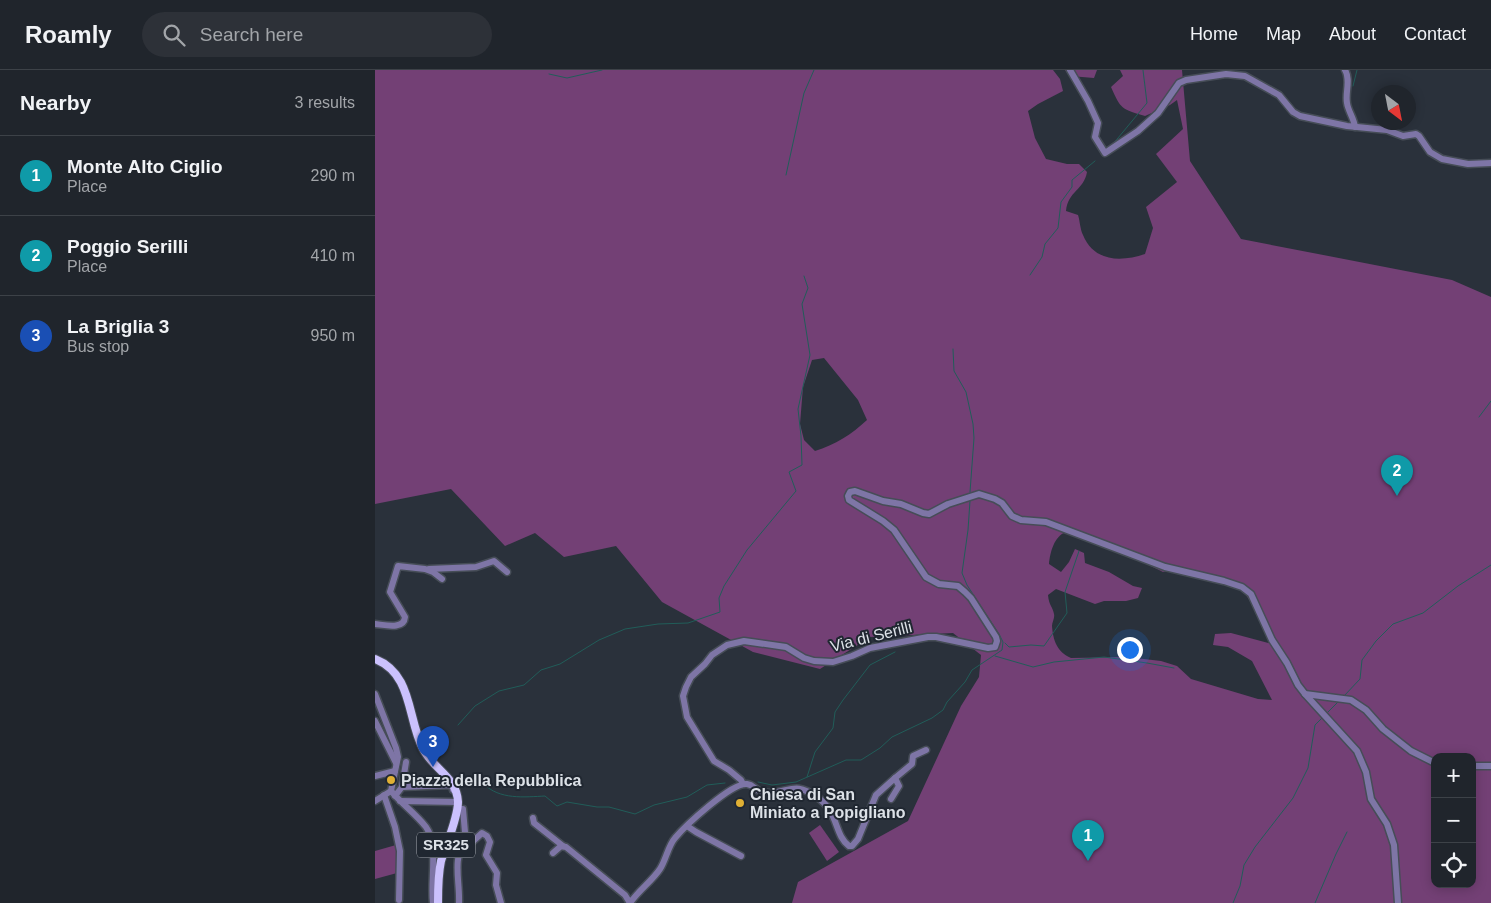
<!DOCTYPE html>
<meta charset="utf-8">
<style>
body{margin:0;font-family:Arial,sans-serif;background:#2d3138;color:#f1f3f6}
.controls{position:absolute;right:15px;bottom:15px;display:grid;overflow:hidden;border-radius:10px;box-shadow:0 2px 12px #0003}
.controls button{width:45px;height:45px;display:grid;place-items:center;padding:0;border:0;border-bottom:1px solid #3d4248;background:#20252c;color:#f1f3f6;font:25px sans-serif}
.compass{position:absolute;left:996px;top:15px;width:45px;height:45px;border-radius:50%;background:#20252c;box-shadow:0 2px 12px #0003;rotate:148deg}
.you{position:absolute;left:754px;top:579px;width:18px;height:18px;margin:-12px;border:4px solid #fff;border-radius:50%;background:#1a73e8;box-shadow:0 0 0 8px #1a73e833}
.badge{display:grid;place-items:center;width:32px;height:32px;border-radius:50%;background:#e0b034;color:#fff;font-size:16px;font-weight:700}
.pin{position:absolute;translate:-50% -41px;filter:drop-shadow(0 1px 2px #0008)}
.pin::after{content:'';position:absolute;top:26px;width:18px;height:15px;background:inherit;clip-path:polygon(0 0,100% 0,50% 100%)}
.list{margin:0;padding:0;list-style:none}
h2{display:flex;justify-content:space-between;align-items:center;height:65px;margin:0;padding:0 20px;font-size:21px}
h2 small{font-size:16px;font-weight:400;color:#a2a5a9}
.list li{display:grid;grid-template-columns:32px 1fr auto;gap:15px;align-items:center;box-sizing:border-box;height:80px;padding:0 20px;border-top:1px solid #3d4248}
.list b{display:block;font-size:19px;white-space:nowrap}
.list p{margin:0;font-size:16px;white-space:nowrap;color:#a2a5a9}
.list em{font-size:16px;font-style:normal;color:#a2a5a9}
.icon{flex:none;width:28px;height:28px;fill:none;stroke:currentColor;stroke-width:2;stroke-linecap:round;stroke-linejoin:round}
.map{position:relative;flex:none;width:1116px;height:833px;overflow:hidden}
header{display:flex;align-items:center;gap:30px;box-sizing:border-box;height:70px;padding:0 25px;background:#20252c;border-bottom:1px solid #3d4248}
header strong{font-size:24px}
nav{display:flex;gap:28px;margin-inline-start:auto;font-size:18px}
.search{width:350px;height:45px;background:#2d3138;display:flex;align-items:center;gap:12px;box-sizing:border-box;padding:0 18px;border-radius:28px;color:#a2a5a9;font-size:19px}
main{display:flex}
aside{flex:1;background:#20252c}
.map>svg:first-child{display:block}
.green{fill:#734075;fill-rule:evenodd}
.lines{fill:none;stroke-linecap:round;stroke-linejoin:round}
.stream{stroke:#215d59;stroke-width:1}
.minor-casing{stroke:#464d57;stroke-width:9}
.major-casing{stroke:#464d57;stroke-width:10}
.minor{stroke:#7e75a6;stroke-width:6}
.major{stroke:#cbc1fd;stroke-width:8}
.poi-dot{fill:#e0b034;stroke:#202731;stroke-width:2}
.labels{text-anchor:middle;stroke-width:4;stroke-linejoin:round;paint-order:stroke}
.shield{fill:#202731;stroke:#a4a9b0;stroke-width:1}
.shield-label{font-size:15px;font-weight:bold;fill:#dce1e7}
.street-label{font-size:16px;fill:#dce1e7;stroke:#202731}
.poi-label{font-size:16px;font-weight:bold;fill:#dce1e7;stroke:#202731;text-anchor:start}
</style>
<header>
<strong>Roamly</strong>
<div class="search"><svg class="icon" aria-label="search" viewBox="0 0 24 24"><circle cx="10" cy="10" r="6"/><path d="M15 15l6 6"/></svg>Search here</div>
<nav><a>Home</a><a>Map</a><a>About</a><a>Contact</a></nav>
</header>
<main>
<aside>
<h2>Nearby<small>3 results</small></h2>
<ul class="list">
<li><span class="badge" style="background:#0f9aa8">1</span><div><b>Monte Alto Ciglio</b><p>Place</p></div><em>290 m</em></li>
<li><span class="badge" style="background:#0f9aa8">2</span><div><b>Poggio Serilli</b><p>Place</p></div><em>410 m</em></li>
<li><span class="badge" style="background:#1a4fb4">3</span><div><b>La Briglia 3</b><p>Bus stop</p></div><em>950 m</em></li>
</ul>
</aside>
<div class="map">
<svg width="1116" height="833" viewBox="0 0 1116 833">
<rect width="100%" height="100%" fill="#2a313b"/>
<g class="green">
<path d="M 0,0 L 678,0 L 685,9 L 688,21 L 663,34 L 653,41 L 660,68 L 671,89 L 692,94 L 704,94 L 712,102 C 709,120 693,121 691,141 L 703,145 C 705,151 705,159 708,165 C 719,192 746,192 770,184 L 778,158 L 771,137 L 802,112 L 781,84 L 808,59 L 802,30 L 795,35 L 770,46 C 747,39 746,40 736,17 L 748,6 L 745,0 L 807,0 L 815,91 L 866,169 L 1077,210 L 1116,227 L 1116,833 L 417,833 L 423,812 L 533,751 L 586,636 L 604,607 L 606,585 L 578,563 L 495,567 L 445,599 L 378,582 L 287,532 L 241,476 L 189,487 L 160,463 L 130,476 L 76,419 L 0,434 ZM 449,288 L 483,330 L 492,350 C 477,364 460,375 440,381 L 429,370 L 425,354 L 428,317 L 437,290 ZM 691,462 L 772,494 L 788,502 L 795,500 C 814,505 850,511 866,520 C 876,527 891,562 897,574 L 856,563 L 840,564 L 838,575 L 853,577 L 877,591 L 897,630 L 883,629 L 816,609 L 802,596 L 786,591 L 752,587 L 696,588 C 682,582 678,570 677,556 C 677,552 680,548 679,544 C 678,537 674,536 673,525 L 681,519 L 720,534 L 729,531 L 751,531 L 763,528 L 767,518 L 758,516 L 734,502 L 710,493 L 709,483 L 700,479 L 694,492 L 686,502 L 674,494 C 675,483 679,466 691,462 ZM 1060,687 L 1097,687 L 1097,814 L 1060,814 Z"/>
<polygon points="690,0 722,0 719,8 695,6"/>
<polygon points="445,755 464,782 452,791 434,763"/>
<polygon points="21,775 23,782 22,803 0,809 0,781"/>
</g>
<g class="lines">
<g class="stream">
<polyline points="174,4 192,8 227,0"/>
<polyline points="978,16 982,0"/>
<polyline points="738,74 772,33 768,0"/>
<polyline points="411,105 429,23 439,0"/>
<polyline points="655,205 667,187 670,174 683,158 686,132 697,117 697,110 720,91"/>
<polyline points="578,279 579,301 591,322 598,354 599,368 595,422"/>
<polyline points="1104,347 1116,331"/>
<polyline points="630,573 634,577 656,575 669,576 692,543 690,522 704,481"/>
<polyline points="620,586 658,597 679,592 729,587 772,593 799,598"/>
<polyline points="969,626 985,609 987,590 1001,571 1018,554 1048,543 1083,516 1116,495"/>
<polyline points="952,643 963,632"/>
<polyline points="83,655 100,636 124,621 149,615 166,600 185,594 224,570 250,559 283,554 313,553 345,542 344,528 349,516 372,480 421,421 414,402 427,395 426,366 423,339 435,285 427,234 433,218 429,206"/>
<polyline points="432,707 440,682 458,658 460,642 468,630 495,595 520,582"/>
<polyline points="383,712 397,715 421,712 471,690 486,690 505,678 517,667 557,648 568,640 572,632 590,612 597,600 627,580 628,572 624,564 592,515 587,503 593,460 595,431"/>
<path d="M 109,714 C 124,730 150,727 170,726 L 182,736 L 192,732 L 222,737 L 234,737 L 260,744 L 279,735 L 312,727 L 332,715 L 350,713"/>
<polyline points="858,833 865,816 869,795 880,777 918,728 933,698 940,655 947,648"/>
<polyline points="940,833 961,784 972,762"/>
</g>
<defs>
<g id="minor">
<polyline points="695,0 713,31 723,53 720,67 730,83 763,61 783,43 804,13 811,10 851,4 870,6 904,25 918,42 925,46 972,56 1012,60 1028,66 1041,64 1044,66 1055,82 1067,89 1093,94 1116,93"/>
<path d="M 970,0 C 976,10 970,22 972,33 C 973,41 979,48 980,57"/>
<polyline points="54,499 101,497 119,491 132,502"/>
<path d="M 0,554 C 10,555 29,560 30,547 L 15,522 L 23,496 L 50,499 L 58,502 L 67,509"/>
<polyline points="0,624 21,678 23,687 16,721 0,731"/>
<polyline points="930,624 982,681 991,702 996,729 1012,754 1019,775 1023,833"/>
<polyline points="0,651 21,693"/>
<polyline points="1097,696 1116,696"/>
<polyline points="0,706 20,701"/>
<polyline points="520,708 537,694 538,686 551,680"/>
<polyline points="368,714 366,710 354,700 339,691 312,647 308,626 311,617 316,607 330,594 337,585 352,575 369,571 411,577 429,588 439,591 458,592 477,586 495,578 553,567 561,567 613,578 620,577 622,571 621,567 596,528 590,522 583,516 564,514 551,507 519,460 508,451 474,430 473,426 475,422 480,421 508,431 526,434 548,443 554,444 573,434 604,424 620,429 627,433 637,446 646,450 671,452 790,497 849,511 867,517 876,524 897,570 912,593 923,615 930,624 976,630 991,640 1008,659 1036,681 1060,693"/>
<polyline points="27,717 31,692"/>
<path d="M 16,721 C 27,734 41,744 51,757 C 64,775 55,811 58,833"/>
<polyline points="9,725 20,757 25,781 24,830"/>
<polyline points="20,726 27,717 77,715 78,720"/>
<polyline points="25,731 83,732"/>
<polyline points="82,739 88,739 91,774 95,774 107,763 112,766 115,772 111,785 122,803 121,815 126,833"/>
<polyline points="158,748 159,753 188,776"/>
<polyline points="312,756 321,762 366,786"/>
<polyline points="178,783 186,776 191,777 250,825 255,833"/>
<path d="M 84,833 C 85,811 77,790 90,770"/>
<path d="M 255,833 C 264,820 277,811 285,799 C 291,790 293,776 300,768 C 310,756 357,712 372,714 C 381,715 379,723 395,723 C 417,721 420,712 442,727 C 464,742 459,765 474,776 L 477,776 L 483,769 L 501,725 L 520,708 L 524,716 L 516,729"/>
</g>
<path id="major" d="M 0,589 C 38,604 32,648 48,679 C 59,700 82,707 83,732 C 83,748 71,775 66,791 C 63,805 63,819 63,833"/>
</defs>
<use href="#minor" class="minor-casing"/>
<use href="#major" class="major-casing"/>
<use href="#minor" class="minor"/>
<use href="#major" class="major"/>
</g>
<g class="poi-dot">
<circle cx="16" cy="710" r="5"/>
<circle cx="365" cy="733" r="5"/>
</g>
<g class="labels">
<rect class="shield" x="42" y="762.5" width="58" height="25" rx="4"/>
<g class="shield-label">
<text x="71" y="780">SR325</text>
</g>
<g class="street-label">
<text transform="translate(496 566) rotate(-14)" y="6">Via di Serilli</text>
</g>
<g class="poi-label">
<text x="26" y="716">Piazza della Repubblica</text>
<text x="375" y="730">Chiesa di San<tspan x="375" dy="18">Miniato a Popigliano</tspan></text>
</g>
</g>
</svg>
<div class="controls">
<button>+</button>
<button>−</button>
<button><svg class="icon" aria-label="locate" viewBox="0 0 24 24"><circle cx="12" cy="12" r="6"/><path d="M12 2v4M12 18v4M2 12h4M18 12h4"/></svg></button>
</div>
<svg class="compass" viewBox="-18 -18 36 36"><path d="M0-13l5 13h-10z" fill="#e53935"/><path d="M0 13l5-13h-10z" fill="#a2a5a9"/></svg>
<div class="you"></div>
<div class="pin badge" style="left:713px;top:791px;background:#0f9aa8">1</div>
<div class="pin badge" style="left:1022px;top:426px;background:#0f9aa8">2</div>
<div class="pin badge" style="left:58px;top:697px;background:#1a4fb4">3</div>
</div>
</main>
